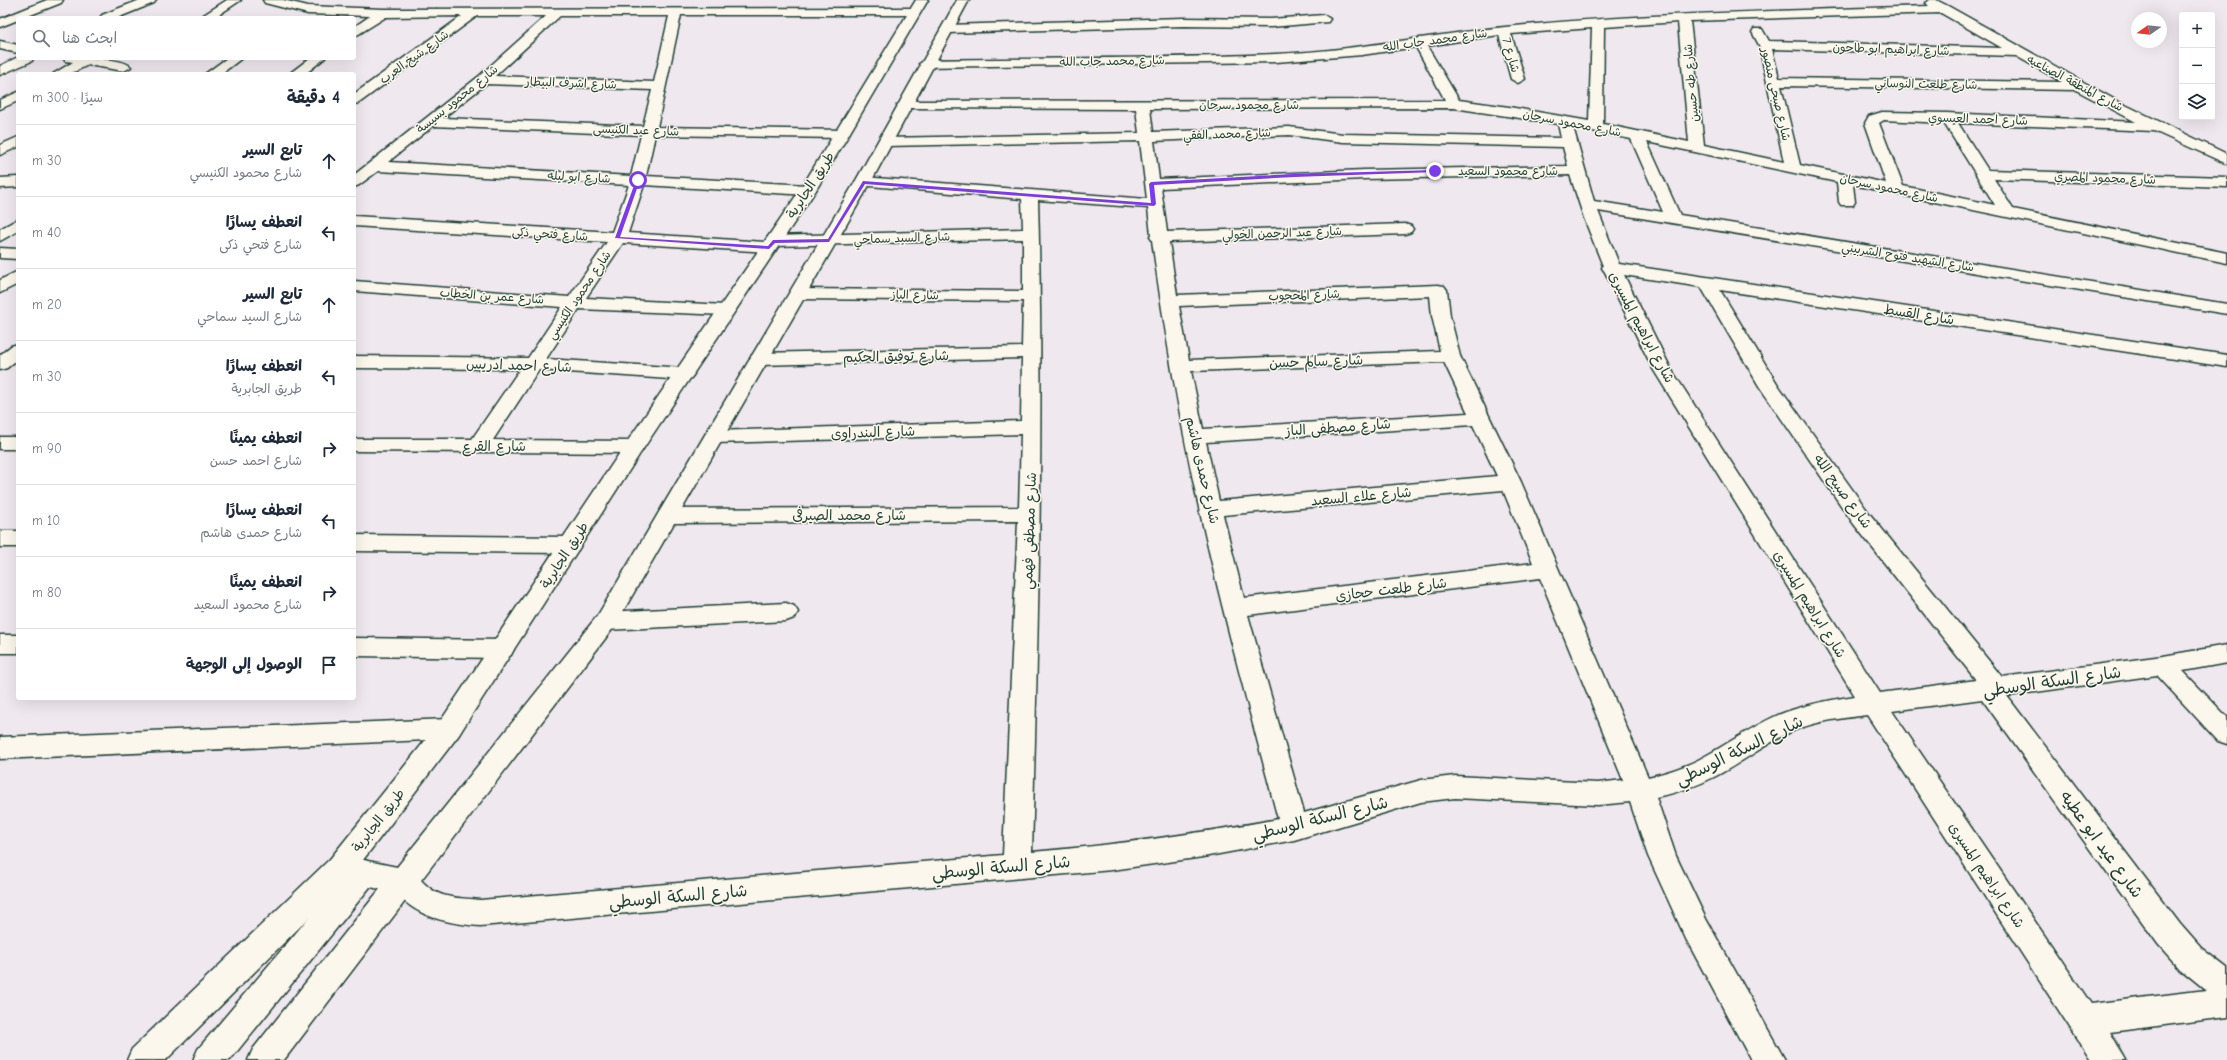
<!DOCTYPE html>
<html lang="ar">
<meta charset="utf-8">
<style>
body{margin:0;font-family:"Comic Neue","Playpen Sans Arabic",sans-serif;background:#f2f2f3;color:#1f2937;direction:rtl}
.controls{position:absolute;right:12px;top:12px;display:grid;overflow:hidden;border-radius:4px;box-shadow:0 4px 16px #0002}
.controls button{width:36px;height:36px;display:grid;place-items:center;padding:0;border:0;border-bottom:1px solid #e0e1e3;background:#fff;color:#1f2937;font:20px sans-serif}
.compass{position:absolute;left:2131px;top:12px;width:36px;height:36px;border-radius:50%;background:#fff;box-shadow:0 4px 16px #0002;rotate:256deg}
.stop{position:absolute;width:12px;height:12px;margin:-9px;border:3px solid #7c3aed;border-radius:50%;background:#fff}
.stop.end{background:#7c3aed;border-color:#fff;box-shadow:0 1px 4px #0008}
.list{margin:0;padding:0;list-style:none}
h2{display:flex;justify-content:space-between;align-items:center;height:52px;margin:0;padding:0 16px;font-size:17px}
h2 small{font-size:13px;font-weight:400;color:#747a83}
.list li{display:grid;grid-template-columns:26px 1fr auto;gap:12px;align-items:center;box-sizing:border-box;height:72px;padding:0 16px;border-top:1px solid #e0e1e3}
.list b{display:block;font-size:15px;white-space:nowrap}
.list p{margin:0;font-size:13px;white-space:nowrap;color:#747a83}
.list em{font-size:13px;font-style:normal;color:#747a83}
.icon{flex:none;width:22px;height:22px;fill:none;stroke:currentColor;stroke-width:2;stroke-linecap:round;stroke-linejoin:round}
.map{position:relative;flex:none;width:2227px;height:1060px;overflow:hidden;direction:ltr}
.search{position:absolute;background:#fff;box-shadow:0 4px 16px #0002;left:16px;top:16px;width:340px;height:44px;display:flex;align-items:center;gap:10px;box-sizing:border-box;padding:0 14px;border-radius:4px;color:#747a83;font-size:15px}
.panel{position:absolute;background:#fff;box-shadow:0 4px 16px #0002;left:16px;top:72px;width:340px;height:628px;border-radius:4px;direction:rtl}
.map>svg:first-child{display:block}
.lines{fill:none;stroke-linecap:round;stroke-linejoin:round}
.minor-casing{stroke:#1f3d34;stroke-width:3}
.tertiary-casing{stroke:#1f3d34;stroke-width:3}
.minor{fill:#fbf7ec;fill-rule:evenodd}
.tertiary{fill:#fbf7ec;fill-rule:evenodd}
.route{fill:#7c3aed}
.labels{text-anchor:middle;stroke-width:3;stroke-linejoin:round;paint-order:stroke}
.far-street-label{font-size:12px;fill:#1f3d34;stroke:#fbf7ec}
.street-label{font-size:14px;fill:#1f3d34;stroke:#fbf7ec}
.near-street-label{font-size:17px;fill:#1f3d34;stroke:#fbf7ec}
</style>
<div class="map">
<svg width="2227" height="1060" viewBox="0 0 2227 1060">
<rect width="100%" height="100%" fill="#f0e8ef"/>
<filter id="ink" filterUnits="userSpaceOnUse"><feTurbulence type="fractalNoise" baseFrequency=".025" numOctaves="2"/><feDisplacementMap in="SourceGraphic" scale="8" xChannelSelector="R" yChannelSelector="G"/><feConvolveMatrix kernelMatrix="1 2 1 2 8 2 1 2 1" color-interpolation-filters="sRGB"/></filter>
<g filter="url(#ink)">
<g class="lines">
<defs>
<g id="minor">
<polygon points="47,0 63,0 61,3 0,27 0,19"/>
<polygon points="140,0 156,0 154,3 117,18 100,18 102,15"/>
<polygon points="227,0 241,0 214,18 199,18"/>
<path d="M 263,0 L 283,0 L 308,6 L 383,9 L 918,8 L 920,11 L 914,15 L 681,15 L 657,127 L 842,130 L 849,134 L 842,138 L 655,135 L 646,176 L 808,185 L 813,187 L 816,190 L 813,193 L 808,195 L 644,185 L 628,233 L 765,242 L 767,238 L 773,236 L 1023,229 L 1022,199 L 858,185 L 855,182 L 858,179 L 863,177 L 1147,199 L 1140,141 L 885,146 L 878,142 L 885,138 L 1139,133 L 1136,109 L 899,108 L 897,105 L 904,101 L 1445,100 L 1416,47 L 1362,55 L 1276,62 L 921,67 L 919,64 L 926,60 C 1042,58 1159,59 1275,54 C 1352,51 1428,35 1505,27 C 1645,13 1787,11 1929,6 L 1926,3 L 1930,0 L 1936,0 L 1948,6 L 2119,102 L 2227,154 L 2227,164 L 2154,131 L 1958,123 L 1988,170 L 2227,177 L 2227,187 L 1994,179 L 2013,209 L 2227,253 L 2227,263 L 1853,185 L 1855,202 L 1853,205 L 1841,205 L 1839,202 L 1837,182 L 1647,142 L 1680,215 L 2227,304 L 2227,314 L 1598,211 L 1619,264 L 2227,355 L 2227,367 L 1720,290 L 1778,385 L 1869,513 L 2002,677 L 2163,656 L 2227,645 L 2227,663 L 2183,671 L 2227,717 L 2227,744 L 2218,741 L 2157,675 L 2007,696 L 2180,924 L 2201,948 L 2227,968 L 2227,1017 L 2110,1032 L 2126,1060 L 2091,1060 L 1867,715 C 1843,718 1818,721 1795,730 C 1767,742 1743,762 1716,776 C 1697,786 1677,793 1656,797 L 1676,856 L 1706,919 L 1785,1060 L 1751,1060 L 1686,939 L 1648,856 L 1630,802 L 1598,805 L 1455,798 L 1421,802 L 1294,840 L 1203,857 L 1112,870 L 480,926 C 445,923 406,916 390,881 L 394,872 L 404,868 C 417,873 421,882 431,889 C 444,899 464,898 480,900 L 1003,855 L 1018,521 L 668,523 L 660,521 L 657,516 L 660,511 L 668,509 L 1019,507 L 1021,434 L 714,443 L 707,441 L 704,437 L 707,433 L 714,431 L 1021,421 L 1022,358 L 759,365 L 752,363 L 750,359 L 752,355 L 759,353 L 1022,347 L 1023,301 L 798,299 L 792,298 L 789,294 L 792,290 L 798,289 L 1023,291 L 1023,239 L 776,246 L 775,251 L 769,252 L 623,243 L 586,298 L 726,305 L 732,306 L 735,310 L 732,314 L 726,315 L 579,309 L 546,359 L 684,368 L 691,370 L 694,374 L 691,378 L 684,380 L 539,370 L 493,440 L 634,441 L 641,442 L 644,447 L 641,452 L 634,453 L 354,451 L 354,439 L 472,439 L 520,369 L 354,368 L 354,356 L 528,358 L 562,307 L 354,291 L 354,281 L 569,297 L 607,242 L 354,226 L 354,216 L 612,232 L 629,185 L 378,171 L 359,185 L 354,187 L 354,175 L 478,77 L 546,16 L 477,16 L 359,103 L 354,104 L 354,94 L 462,16 L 386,17 L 354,37 L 354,27 L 370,16 L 308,14 L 265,3 ZM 1941,13 L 2002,48 L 1769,41 L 1762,29 L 1754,29 L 1752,32 L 1759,45 L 1784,162 L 1704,145 L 1690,21 ZM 560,16 L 669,16 L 654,82 L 495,76 ZM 1678,22 L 1689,142 L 1603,124 L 1604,27 ZM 1592,28 L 1589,121 L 1509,107 L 1459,100 L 1427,46 L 1499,35 L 1511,79 L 1518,83 L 1525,79 L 1511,34 ZM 1772,49 L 2016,56 L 2062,82 L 1779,78 ZM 486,84 L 652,90 L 643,126 L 443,118 ZM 1781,86 L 2076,90 L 2136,122 L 1947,113 L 1882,112 L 1869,116 L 1865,123 L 1886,183 L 1800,165 ZM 1454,108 L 1558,124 L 1561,138 L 1343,134 L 1289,127 L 1153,132 L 1150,109 ZM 1884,120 L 1944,123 L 1995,205 L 1903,186 L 1879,123 ZM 433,126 L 641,135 L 631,176 L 388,162 ZM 1573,127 L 1631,139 L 1663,212 L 1594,201 ZM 1289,135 L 1343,142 L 1563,147 L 1568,166 L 1364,170 L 1159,179 L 1154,141 ZM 1570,175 L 1584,218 L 1603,266 L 1602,268 L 1605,272 L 1653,369 L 1855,696 C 1830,700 1802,705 1778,715 C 1749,728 1725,746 1698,760 C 1682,768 1665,773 1648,777 L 1521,482 L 1460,356 L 1450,316 L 1447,290 L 1444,286 L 1438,285 L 1177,295 L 1169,242 L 1405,234 L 1411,232 L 1413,229 L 1411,226 L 1405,224 L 1167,232 L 1161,188 L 1364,179 ZM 1038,200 L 1148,208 L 1151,235 L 1150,237 L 1152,240 C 1163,322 1177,404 1194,485 C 1218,597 1249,708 1278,819 C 1196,834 1115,845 1032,852 C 1038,634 1044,417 1038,200 ZM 1624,275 L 1701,287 L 1759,386 L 1853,523 L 1976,680 L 1880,693 L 1671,369 ZM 1430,296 L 1432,316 L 1440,351 L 1189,360 L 1179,306 ZM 1444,362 L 1468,413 L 1203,429 L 1191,371 ZM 1473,425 L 1497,476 L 1219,501 L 1206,442 ZM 1503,490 L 1533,563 L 1244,598 L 1223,515 ZM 1540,578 L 1623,780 L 1598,783 L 1455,776 L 1421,780 L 1304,813 L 1248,615 ZM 1982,699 L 2158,944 L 2179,968 L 2206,990 L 2091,1004 L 1892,711 Z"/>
<polygon points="1324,15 1330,19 1328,22 1271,27 1183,26 947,33 941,29 947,25 1183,18 1271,19"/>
<polygon points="0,41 18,45 18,53 0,49"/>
<polygon points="18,57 33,58 32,61 0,75 0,66"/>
<path d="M 64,58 C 76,58 124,57 131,67 L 124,71 L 88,65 L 70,74 L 53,74 L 73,62 L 65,61 Z"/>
<polygon points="227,58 242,58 221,74 205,74"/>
<polygon points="310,58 325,58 305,74 289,74"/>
<polygon points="18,92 18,101 0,109 0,100"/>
<polygon points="18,137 18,147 0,155 0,145"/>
<polygon points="18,177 18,187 0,188 0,178"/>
<polygon points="18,219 18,231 0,241 0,229"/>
<polygon points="0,248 18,249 18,259 0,258"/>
<polygon points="18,271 18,284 0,293 0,280"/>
<polygon points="18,344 18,359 7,368 0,370 0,355 11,346"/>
<rect x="0" y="437" width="18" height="12"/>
<rect x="0" y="531" width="18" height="16"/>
<polygon points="354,535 570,537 578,540 581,545 578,550 570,553 354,551"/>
<polygon points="786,603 794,606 798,612 794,618 786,621 606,630 598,627 594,621 598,615 606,612"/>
<rect x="0" y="635" width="18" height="18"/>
<polygon points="354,638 502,640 511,643 514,649 511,655 502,658 354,656"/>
<polygon points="449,719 458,722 462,729 458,736 449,739 0,759 0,737"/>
<polygon points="364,860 374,864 378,873 374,882 230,1060 193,1060 198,1049 354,864"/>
</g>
<polygon id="tertiary" points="916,0 928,0 816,190 643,449 458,736 363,860 397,867 598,615 855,182 957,0 969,0 871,182 614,627 284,1060 248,1060 253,1049 380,889 345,882 166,1060 127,1060 132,1049 330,859 440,722 627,442 800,190"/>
</defs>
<use href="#minor" class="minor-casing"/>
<use href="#tertiary" class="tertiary-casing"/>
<use href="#minor" class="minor"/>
<use href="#tertiary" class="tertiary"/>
</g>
</g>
<polygon class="route" points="1435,170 1437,172 1294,177 1154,185 1156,204 1154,206 865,184 829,242 775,243 769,249 615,238 636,180 638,179 640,180 620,237 768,246 773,240 828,239 863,181 1151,203 1149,184 1151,182 1294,174"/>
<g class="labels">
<g class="far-street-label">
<text transform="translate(1435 40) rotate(-8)" y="4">شارع محمد جاب الله</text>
<text transform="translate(1891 49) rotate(2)" y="4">شارع ابراهيم ابو طاحون</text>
<text transform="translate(1511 55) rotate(74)" y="4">شارع 7</text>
<text transform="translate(414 57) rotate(-36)" y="4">شارع شيخ العرب</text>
<text transform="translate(1112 61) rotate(-1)" y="4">شارع محمد جاب الله</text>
<text transform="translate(571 83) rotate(2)" y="4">شارع اشرف البيطار</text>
<text transform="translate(1691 83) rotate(-95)" y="4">شارع طه حسين</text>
<text transform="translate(2075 83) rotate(28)" y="4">شارع المنطقة الصناعيه</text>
<text transform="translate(1926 84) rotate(1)" y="4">شارع طلعت النوساني</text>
<text transform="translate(1776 94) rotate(77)" y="4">شارع صبحى منصور</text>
<text transform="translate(457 99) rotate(-39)" y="4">شارع محمود بسيسة</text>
<text x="1249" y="109">شارع محمود سرحان</text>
<text transform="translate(1978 119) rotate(2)" y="4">شارع احمد العيسوي</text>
<text transform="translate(1572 123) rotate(11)" y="4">شارع محمود سرحان</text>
<text transform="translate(636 130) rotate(2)" y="4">شارع عيد الكنيسى</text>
<text transform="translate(1227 134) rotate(-2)" y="4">شارع محمد الفقي</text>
<text x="1508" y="175">شارع محمود السعيد</text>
<text transform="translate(579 177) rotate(3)" y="4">شارع ابو ليله</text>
<text transform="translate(2105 178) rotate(2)" y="4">شارع محمود المصري</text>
<text transform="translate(1889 188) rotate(12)" y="4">شارع محمود سرحان</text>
<text transform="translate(1282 233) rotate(-2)" y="4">شارع عبد الرحمن الخولي</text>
<text transform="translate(550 234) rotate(4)" y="4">شارع فتحي ذكى</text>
<text transform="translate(902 238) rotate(-2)" y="4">شارع السيد سماحي</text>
<text transform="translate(1908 257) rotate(9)" y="4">شارع الشهيد فتوح الشربيني</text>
<text transform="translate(579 295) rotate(-56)" y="4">شارع محمود الكنيسي</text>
<text transform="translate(915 295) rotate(1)" y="4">شارع الباز</text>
<text transform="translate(1304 295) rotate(-2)" y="4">شارع المحجوب</text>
<text transform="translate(492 296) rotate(4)" y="4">شارع عمر بن الخطاب</text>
</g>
<g class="street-label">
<text transform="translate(810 185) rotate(-57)" y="5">طريق الجابرية</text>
<text transform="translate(1919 314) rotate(9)" y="5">شارع القسط</text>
<text transform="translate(1642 327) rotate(62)" y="5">شارع ابراهيم المسيرى</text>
<text transform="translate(896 356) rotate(-1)" y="5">شارع توفيق الحكيم</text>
<text transform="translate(1316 361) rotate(-2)" y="5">شارع سالم حسن</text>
<text transform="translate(519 365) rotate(2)" y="5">شارع احمد ادريس</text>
<text transform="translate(1338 427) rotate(-4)" y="5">شارع مصطفى الباز</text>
<text transform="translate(873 432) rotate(-2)" y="5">شارع البندراوى</text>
<text x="494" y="451">شارع القرع</text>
<text transform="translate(1203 470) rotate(77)" y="5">شارع حمدى هاشم</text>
<text transform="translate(1843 491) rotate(54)" y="5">شارع صبيح الله</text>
<text transform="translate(1361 496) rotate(-5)" y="5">شارع علاء السعيد</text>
<text x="849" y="520">شارع محمد الصيرفى</text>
<text transform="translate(1029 531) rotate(-88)" y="5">شارع مصطفى فهمي</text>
<text transform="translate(564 555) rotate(-57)" y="5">طريق الجابرية</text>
<text transform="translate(1391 589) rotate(-7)" y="5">شارع طلعت حجازى</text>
<text transform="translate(1810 604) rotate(58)" y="5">شارع ابراهيم المسيرى</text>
<text transform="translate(378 820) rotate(-52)" y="5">طريق الجابرية</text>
<text transform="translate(1987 875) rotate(56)" y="5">شارع ابراهيم المسيرى</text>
</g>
<g class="near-street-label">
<text transform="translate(2052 681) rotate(-8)" y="6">شارع السكة الوسطي</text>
<text transform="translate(1739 750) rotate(-26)" y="6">شارع السكة الوسطي</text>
<text transform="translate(1320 818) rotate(-14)" y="6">شارع السكة الوسطي</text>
<text transform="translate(2102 844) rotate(54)" y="6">شارع عيد ابو عطيه</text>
<text transform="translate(1001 867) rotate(-5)" y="6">شارع السكة الوسطي</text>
<text transform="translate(678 896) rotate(-5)" y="6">شارع السكة الوسطي</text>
</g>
</g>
</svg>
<div class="controls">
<button>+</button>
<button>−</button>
<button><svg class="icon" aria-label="layers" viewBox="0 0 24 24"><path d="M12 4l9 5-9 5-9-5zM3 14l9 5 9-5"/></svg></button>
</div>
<svg class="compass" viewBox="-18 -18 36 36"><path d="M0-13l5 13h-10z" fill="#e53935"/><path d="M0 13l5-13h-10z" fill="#747a83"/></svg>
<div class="stop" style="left:638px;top:180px"></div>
<div class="stop end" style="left:1435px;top:171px"></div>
<div class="search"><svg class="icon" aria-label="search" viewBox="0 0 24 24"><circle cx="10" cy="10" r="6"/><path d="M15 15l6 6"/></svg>ابحث هنا</div>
<section class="panel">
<h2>4 دقيقة<small>سيرًا · 300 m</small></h2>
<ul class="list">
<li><svg class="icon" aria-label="ahead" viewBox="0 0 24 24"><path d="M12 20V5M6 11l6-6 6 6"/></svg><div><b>تابع السير</b><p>شارع محمود الكنيسي</p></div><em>30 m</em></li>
<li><svg class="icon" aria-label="left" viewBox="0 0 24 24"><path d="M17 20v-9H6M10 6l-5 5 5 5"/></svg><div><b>انعطف يسارًا</b><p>شارع فتحي ذكى</p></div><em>40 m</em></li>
<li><svg class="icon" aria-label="ahead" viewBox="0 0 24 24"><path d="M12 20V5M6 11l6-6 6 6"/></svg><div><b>تابع السير</b><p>شارع السيد سماحي</p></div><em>20 m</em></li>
<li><svg class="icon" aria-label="left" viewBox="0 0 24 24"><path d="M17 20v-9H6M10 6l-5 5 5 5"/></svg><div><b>انعطف يسارًا</b><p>طريق الجابرية</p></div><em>30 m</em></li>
<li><svg class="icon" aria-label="right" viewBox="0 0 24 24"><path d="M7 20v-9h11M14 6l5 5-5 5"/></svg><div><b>انعطف يمينًا</b><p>شارع احمد حسن</p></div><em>90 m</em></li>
<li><svg class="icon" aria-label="left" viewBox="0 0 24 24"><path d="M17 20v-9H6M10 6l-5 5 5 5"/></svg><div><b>انعطف يسارًا</b><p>شارع حمدى هاشم</p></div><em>10 m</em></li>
<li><svg class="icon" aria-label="right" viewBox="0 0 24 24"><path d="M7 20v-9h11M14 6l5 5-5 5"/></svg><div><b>انعطف يمينًا</b><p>شارع محمود السعيد</p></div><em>80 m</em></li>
<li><svg class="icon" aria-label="arrive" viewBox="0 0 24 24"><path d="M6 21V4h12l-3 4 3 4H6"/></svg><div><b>الوصول إلى الوجهة</b></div></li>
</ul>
</section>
</div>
